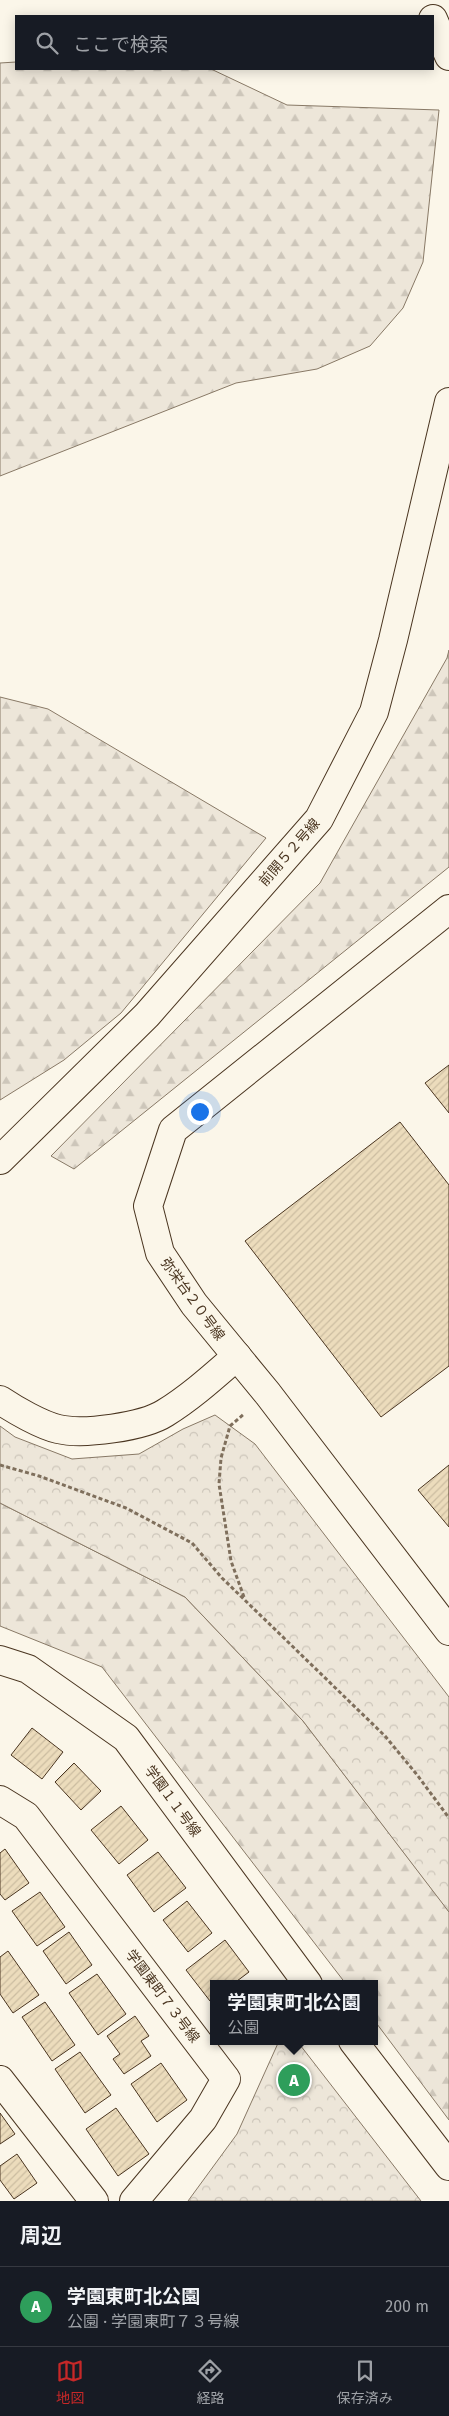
<!DOCTYPE html>
<html lang="ja">
<meta charset="utf-8">
<style>
body{margin:0;font-family:"Fira Sans","Noto Sans JP",sans-serif;background:#242831;color:#f1f3f6}
.you{position:absolute;left:199px;top:1111px;width:18px;height:18px;margin:-12px;border:4px solid #fff;border-radius:50%;background:#1a73e8;box-shadow:0 0 0 8px #1a73e833}
.badge{display:grid;place-items:center;width:32px;height:32px;border-radius:50%;background:#c62828;color:#fff;font-size:16px;font-weight:700}
.pin{position:absolute;translate:-50% -50%;border:2px solid #fff;box-shadow:0 1px 5px #0006}
.popup{position:absolute;left:210px;top:1980px;width:168px;height:65px;box-sizing:border-box;display:grid;place-content:center;border-radius:0px;background:#171b24;filter:drop-shadow(0 1px 4px #0005);font-size:16px;white-space:nowrap;color:#9ea1a6}
.popup b{font-size:19px;color:#f1f3f6}
.popup::after{content:'';position:absolute;left:50%;top:100%;margin-left:-10px;border:10px solid transparent;border-top-color:#171b24}
.list{margin:0;padding:0;list-style:none}
h2{display:flex;justify-content:space-between;align-items:center;height:65px;margin:0;padding:0 20px;font-size:21px}
h2 small{font-size:16px;font-weight:400;color:#9ea1a6}
.list li{display:grid;grid-template-columns:32px 1fr auto;gap:15px;align-items:center;box-sizing:border-box;height:80px;padding:0 20px;border-top:1px solid #363941}
.list b{display:block;font-size:19px;white-space:nowrap}
.list p{margin:0;font-size:16px;white-space:nowrap;color:#9ea1a6}
.list em{font-size:16px;font-style:normal;color:#9ea1a6}
.icon{flex:none;width:28px;height:28px;fill:none;stroke:currentColor;stroke-width:2;stroke-linecap:round;stroke-linejoin:round}
.map{position:relative;flex:none;width:449px;height:2201px;overflow:hidden}
.search{position:absolute;background:#171b24;box-shadow:0 2px 12px #0003;left:15px;right:15px;top:15px;height:55px;display:flex;align-items:center;gap:12px;box-sizing:border-box;padding:0 18px;border-radius:0px;color:#9ea1a6;font-size:19px}
.sheet{height:145px;background:#171b24}
nav{display:flex;justify-content:space-around;align-items:center;box-sizing:border-box;height:70px;border-top:1px solid #363941;background:#171b24;font-size:14px;color:#9ea1a6}
nav a{display:grid;justify-items:center;gap:2px}
nav .on{color:#c62828}
.map>svg:first-child{display:block}
.forest{fill:url(#forest-firs);stroke:#887966}
.park{fill:url(#park-crowns);stroke:#887966}
.building{fill:url(#building-hatch);stroke:#4a3520}
.lines{fill:none;stroke-linecap:round;stroke-linejoin:round}
.minor-casing{stroke:#4a3520;stroke-width:30}
.path{stroke:#7f6f5c;stroke-width:3;stroke-dasharray:4 2.5;stroke-linecap:butt}
.minor{stroke:#fbf6e9;stroke-width:28}
.labels{text-anchor:middle;stroke-width:4;stroke-linejoin:round;paint-order:stroke}
.street-label{font-size:14px;fill:#4a3520;stroke:#fbf6e9}
</style>
<div class="map">
<svg width="449" height="2201" viewBox="0 0 449 2201">
<defs>
<pattern id="forest-firs" width="22" height="20" patternUnits="userSpaceOnUse" patternTransform="scale(1.25)"><rect width="22" height="20" fill="#ede6d9"/><path d="M5 1l3.5 6h-7zM16 11l3.5 6h-7z" fill="#cdc6ba"/></pattern>
<pattern id="park-crowns" width="20" height="18" patternUnits="userSpaceOnUse" patternTransform="scale(1.25)"><rect width="20" height="18" fill="#ede6d9"/><path d="M2 6a3 3 0 1 1 6 0M12 15a3 3 0 1 1 6 0" fill="none" stroke="#cdc6ba"/></pattern>
<pattern id="building-hatch" width="6" height="6" patternUnits="userSpaceOnUse" patternTransform="scale(1.25)"><rect width="6" height="6" fill="#ecdcbc"/><path d="M-1 1l2-2M0 6l6-6M5 7l2-2" fill="none" stroke="#ccbda1"/></pattern>
</defs>
<rect width="100%" height="100%" fill="#fbf6e9"/>
<g class="forest">
<polygon points="16,62 16,69 211,69 287,105 439,110 423,262 403,308 370,346 317,369 236,383 0,476 0,63"/>
<polygon points="449,650 449,867 74,1169 51,1156 320,883 447,658"/>
<polygon points="0,697 48,709 266,838 121,1013 64,1060 0,1100"/>
<polygon points="0,1503 185,1597 303,1721 445,1906 449,1912 449,2120 374,2020 374,1984 346,1984 102,1667 0,1626"/>
</g>
<g class="park">
<polygon points="215,1415 255,1444 449,1697 449,1912 303,1721 185,1597 0,1503 0,1426 15,1437 72,1459 139,1454 183,1429"/>
<polygon points="279,2041 297,2041 421,2201 188,2201 237,2134"/>
</g>
<g class="building">
<polygon points="449,1065 449,1113 425,1083"/>
<polygon points="400,1122 449,1185 449,1366 381,1417 245,1241"/>
<polygon points="449,1465 449,1527 418,1490"/>
<polygon points="32,1728 63,1752 42,1779 11,1755"/>
<polygon points="74,1763 101,1791 81,1810 55,1782"/>
<polygon points="121,1806 148,1840 119,1864 91,1830"/>
<polygon points="5,1849 29,1883 5,1900 0,1894 0,1853"/>
<polygon points="158,1852 186,1888 154,1912 127,1875"/>
<polygon points="40,1892 65,1927 37,1946 12,1911"/>
<polygon points="187,1901 212,1933 188,1952 163,1920"/>
<polygon points="69,1932 92,1965 66,1984 43,1951"/>
<polygon points="225,1940 249,1972 233,1984 214,1984 214,1998 210,2001 186,1970"/>
<polygon points="8,1951 39,1995 13,2013 0,1994 0,1957"/>
<polygon points="97,1974 126,2014 98,2035 69,1993"/>
<polygon points="45,2002 75,2045 52,2061 22,2017"/>
<polygon points="135,2016 149,2036 141,2041 151,2056 124,2074 113,2059 120,2054 107,2036"/>
<polygon points="80,2052 111,2095 85,2113 55,2069"/>
<polygon points="161,2063 187,2100 157,2122 131,2084"/>
<polygon points="116,2108 149,2154 118,2176 86,2129"/>
<polygon points="0,2113 15,2134 0,2144"/>
<polygon points="17,2154 37,2183 14,2199 0,2180 0,2166"/>
</g>
<g class="lines">
<defs>
<g id="minor">
<polyline points="433,19 449,56"/>
<polyline points="449,909 173,1130 148,1206 160,1253 194,1304 268,1394 449,1631"/>
<polyline points="0,1160 147,1015 319,819 374,712 393,640 449,402"/>
<path d="M 0,1400 C 15,1410 41,1425 58,1429 C 83,1435 143,1427 165,1413 C 191,1397 214,1376 237,1356"/>
<polyline points="0,1660 28,1669 126,1738 308,1984"/>
<polyline points="0,1800 26,1816 226,2079 203,2119 134,2201"/>
<polyline points="353,2041 449,2166"/>
<polyline points="0,2080 94,2201"/>
</g>
</defs>
<use href="#minor" class="minor-casing"/>
<g class="path">
<polyline points="0,1465 39,1476 126,1508 192,1543 222,1578 385,1736 418,1776 449,1818"/>
<polyline points="244,1597 231,1561 219,1484 221,1458 230,1426 244,1414"/>
</g>
<use href="#minor" class="minor"/>
</g>
<g class="labels">
<g class="street-label">
<text transform="translate(289 852) rotate(-49)" y="5">前開５２号線</text>
<text transform="translate(193 1299) rotate(54)" y="5">弥栄台２０号線</text>
<text transform="translate(173 1801) rotate(54)" y="5">学園１１号線</text>
<text transform="translate(163 1996) rotate(53)" y="5">学園東町７３号線</text>
</g>
</g>
</svg>
<div class="you"></div>
<div class="pin badge" style="left:294px;top:2080px;background:#2e9e5b">A</div>
<div class="popup"><b>学園東町北公園</b>公園</div>
<div class="search"><svg class="icon" aria-label="search" viewBox="0 0 24 24"><circle cx="10" cy="10" r="6"/><path d="M15 15l6 6"/></svg>ここで検索</div>
</div>
<section class="sheet">
<h2>周辺<small></small></h2>
<ul class="list">
<li><span class="badge" style="background:#2e9e5b">A</span><div><b>学園東町北公園</b><p>公園 · 学園東町７３号線</p></div><em>200 m</em></li>
</ul>
</section>
<nav>
<a class="on"><svg class="icon" aria-label="map" viewBox="0 0 24 24"><path d="M3 6l6-2 6 2 6-2v14l-6 2-6-2-6 2zM9 4v14M15 6v14"/></svg>地図</a>
<a><svg class="icon" aria-label="directions" viewBox="0 0 24 24"><path d="M12 3l9 9-9 9-9-9zM9 14v-3h6M13 9l2 2-2 2"/></svg>経路</a>
<a><svg class="icon" aria-label="saved" viewBox="0 0 24 24"><path d="M7 4h10v16l-5-4-5 4z"/></svg>保存済み</a>
</nav>
